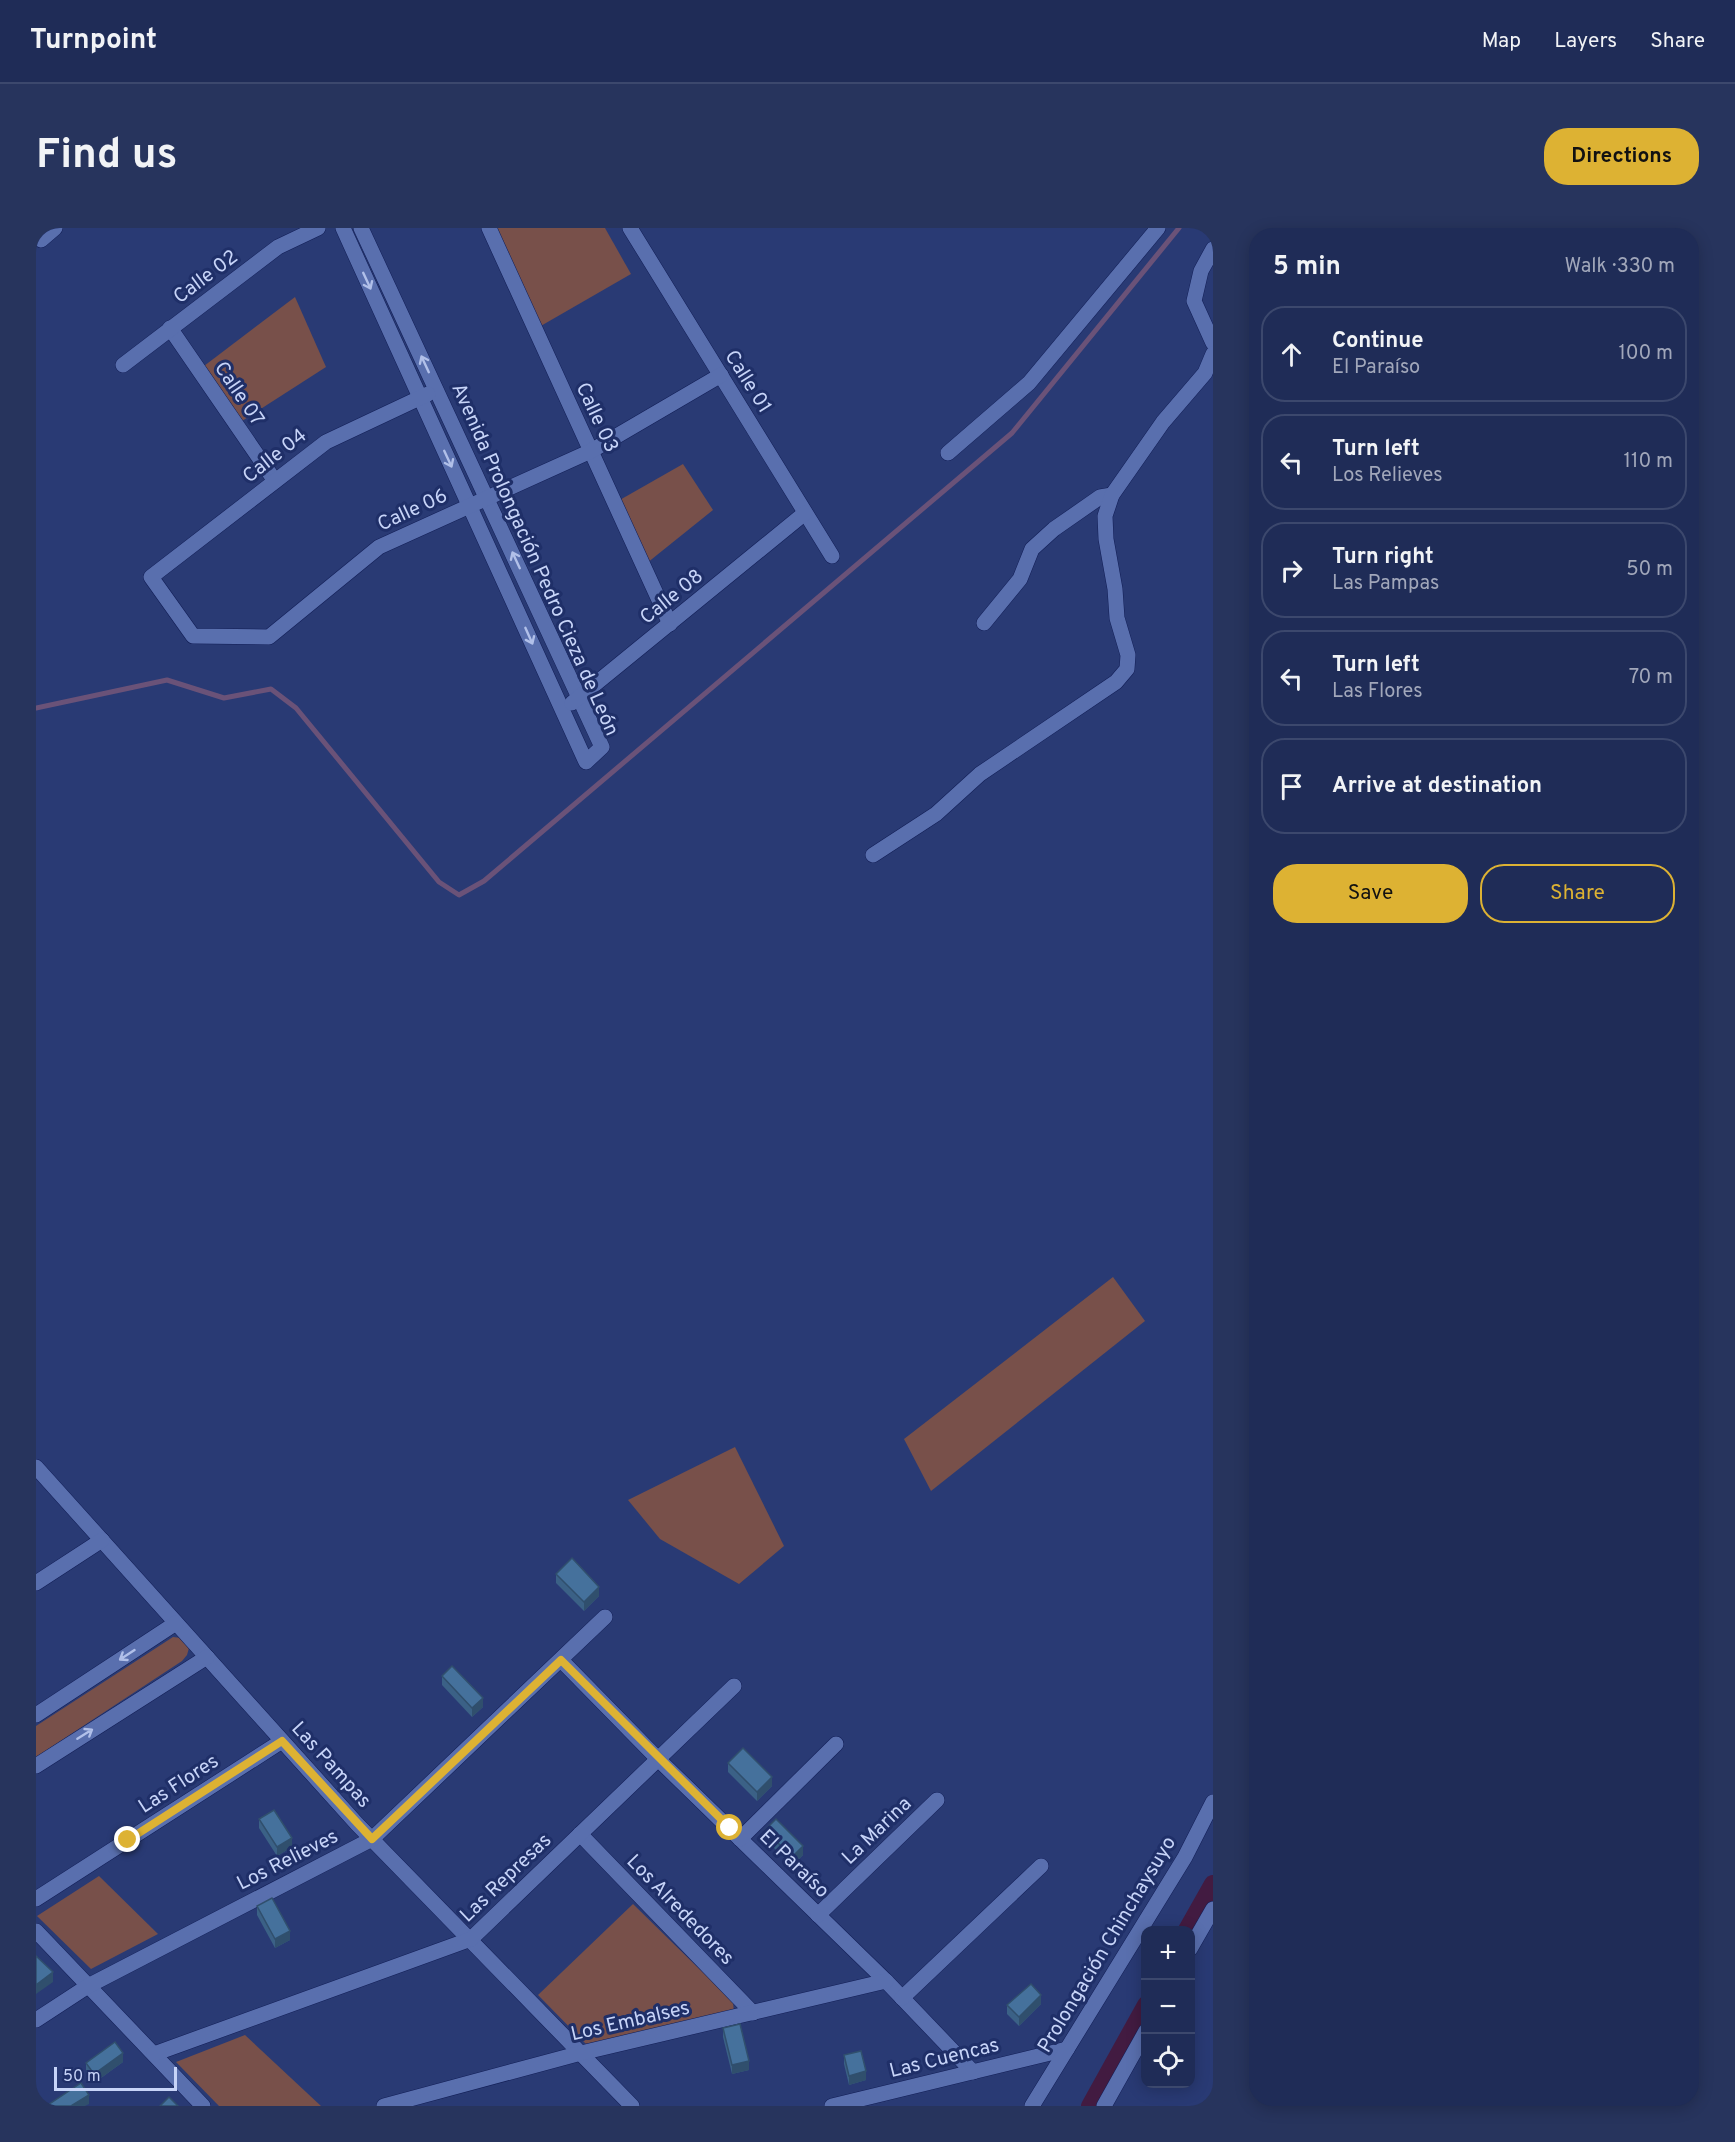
<!DOCTYPE html>
<meta charset="utf-8">
<style>
body{margin:0;font-family:Overpass,sans-serif;background:#27345d;color:#f1f3f6}
.controls{position:absolute;right:18px;bottom:18px;display:grid;overflow:hidden;border-radius:12px;box-shadow:0 3px 15px #0003}
.controls button{width:54px;height:54px;display:grid;place-items:center;padding:0;border:0;border-bottom:2px solid #3c486d;background:#1f2c57;color:#f1f3f6;font:30px sans-serif}
.scale{position:absolute;left:18px;bottom:15px;width:123px;box-sizing:border-box;padding-left:6px;border:3px solid #c7d4f8;border-top:0;font-size:16px;line-height:21px;white-space:nowrap;color:#c7d4f8;-webkit-text-stroke:4px #1f2f68;paint-order:stroke}
.stop{position:absolute;width:18px;height:18px;margin:-14px;border:4px solid #ddb233;border-radius:50%;background:#fff}
.stop.end{background:#ddb233;border-color:#fff;box-shadow:0 2px 6px #0008}
.list{margin:0;padding:0;list-style:none}
h2{display:flex;justify-content:space-between;align-items:center;height:78px;margin:0;padding:0 24px;font-size:26px}
h2 small{font-size:20px;font-weight:400;color:#a1a7ba}
.list li{display:grid;grid-template-columns:39px 1fr auto;gap:18px;align-items:center;box-sizing:border-box;height:96px;margin:0 12px 12px;padding:0 12px;border:2px solid #3c486d;border-radius:24px}
.list b{display:block;font-size:22px;white-space:nowrap}
.list p{margin:0;font-size:20px;white-space:nowrap;color:#a1a7ba}
.list em{font-size:20px;font-style:normal;color:#a1a7ba}
.actions{display:flex;gap:12px;padding:18px 24px}
.actions a{flex:1;padding:14px 0;border:2px solid #ddb233;border-radius:24px;text-align:center;font-size:21px;color:#ddb233}
.actions .main{background:#ddb233;color:#111}
.icon{flex:none;width:33px;height:33px;fill:none;stroke:currentColor;stroke-width:2;stroke-linecap:round;stroke-linejoin:round}
.map{position:relative;flex:none;width:1177px;height:1878px;overflow:hidden;border-radius:24px}
header{display:flex;align-items:center;gap:36px;box-sizing:border-box;height:84px;padding:0 30px;background:#1f2c57;border-bottom:2px solid #3c486d}
header strong{font-size:28px}
nav{display:flex;gap:33px;margin-inline-start:auto;font-size:21px}
.intro{display:flex;align-items:center;justify-content:space-between;box-sizing:border-box;height:144px;padding:0 36px}
h1{margin:0;font-size:42px}
.button{padding:15px 27px;border-radius:24px;background:#ddb233;color:#111;font-size:21px;font-weight:700}
main{display:flex;gap:36px;padding:0 36px}
aside{flex:1;background:#1f2c57;border-radius:24px;box-shadow:0 3px 15px #0003}
.map>svg:first-child{display:block}
.green{fill:#78504a}
.lines{fill:none;stroke-linecap:round;stroke-linejoin:round}
.stream{stroke:#6a5278;stroke-width:5}
.canal{stroke:#421b41;stroke-width:18}
.minor-casing{stroke:#121e56;stroke-width:16}
.minor{stroke:#596fae;stroke-width:15}
.wall{fill:#3b6186}
.shaded-wall{fill:#304f6d}
.building{fill:#45719c;stroke:#304f6d;stroke-width:1.5}
.oneway{stroke:#b1c0e9}
.route{stroke:#ddb233;stroke-width:8}
.labels{text-anchor:middle;stroke-width:6;stroke-linejoin:round;paint-order:stroke}
.street-label{font-size:20px;fill:#c7d4f8;stroke:#1f2f68}
</style>
<header>
<strong>Turnpoint</strong>
<nav><a>Map</a><a>Layers</a><a>Share</a></nav>
</header>
<div class="intro"><h1>Find us</h1><a class="button">Directions</a></div>
<main>
<div class="map">
<svg width="1177" height="1878" viewBox="0 0 1177 1878">
<rect width="100%" height="100%" fill="#293a74"/>
<g class="green">
<polygon points="459,0 569,0 595,46 503,99"/>
<polygon points="259,69 290,139 206,193 168,138"/>
<polygon points="647,236 677,282 611,335 582,273"/>
<polygon points="1077,1049 1109,1093 895,1263 868,1211"/>
<polygon points="699,1219 748,1318 703,1356 624,1311 592,1272"/>
<polygon points="137,1409 145,1410 153,1420 151,1427 146,1433 0,1529 0,1498"/>
<polygon points="63,1648 122,1706 55,1741 1,1688"/>
<polygon points="597,1676 697,1774 698,1785 550,1816 502,1767"/>
<polygon points="209,1807 285,1878 183,1878 140,1834"/>
</g>
<g class="lines">
<polyline class="stream" points="0,480 131,452 188,470 235,461 260,480 403,654 423,667 448,653 976,205 1143,0"/>
<g class="canal">
<polyline points="1151,1702 1177,1656"/>
<polyline points="1054,1878 1110,1777"/>
</g>
<defs>
<g id="minor">
<polyline points="307,0 550,534 566,519 325,0"/>
<polyline points="453,0 634,396"/>
<polyline points="594,0 796,328"/>
<polyline points="5,12 19,0"/>
<polyline points="1177,21 1165,43 1158,73 1177,115"/>
<polyline points="134,100 239,253"/>
<polyline points="87,137 242,19 282,0"/>
<polyline points="392,166 290,214 115,349 157,408 233,409 343,319 555,223 685,147"/>
<polyline points="912,225 993,155 1122,0"/>
<polyline points="948,395 984,351 996,321 1018,301 1064,269 1076,267"/>
<polyline points="536,475 769,285"/>
<polyline points="837,627 900,586 944,546 1080,454 1091,441 1092,427 1081,390 1079,361 1070,311 1069,288 1076,267 1127,194 1169,145 1177,126"/>
<polyline points="0,1239 321,1596 596,1878"/>
<polyline points="0,1355 66,1312"/>
<polyline points="525,1432 622,1531 850,1753 937,1844"/>
<polyline points="0,1487 140,1395"/>
<polyline points="0,1538 171,1429"/>
<polyline points="544,1606 717,1785"/>
<polyline points="704,1611 800,1516"/>
<polyline points="0,1671 246,1513"/>
<polyline points="782,1687 901,1572"/>
<polyline points="0,1703 167,1878"/>
<polyline points="1154,1721 1177,1681"/>
<polyline points="866,1770 1005,1638"/>
<polyline points="0,1792 52,1758 336,1611 569,1389"/>
<polyline points="118,1826 435,1711 698,1458"/>
<polyline points="348,1878 545,1825 850,1753"/>
<polyline points="796,1878 1031,1821"/>
<polyline points="996,1878 1149,1629 1177,1574"/>
<polyline points="1068,1878 1110,1803"/>
</g>
</defs>
<use href="#minor" class="minor-casing"/>
<use href="#minor" class="minor"/>
</g>
<g class="wall">
<polygon points="520,1346 563,1368 548,1383 520,1355"/>
<polygon points="406,1448 447,1479 436,1489 406,1457"/>
<polygon points="692,1535 736,1558 721,1573 692,1544"/>
<polygon points="223,1591 256,1619 241,1628 223,1600"/>
<polygon points="729,1602 767,1627 756,1638 729,1611"/>
<polygon points="221,1678 254,1712 239,1720 221,1687"/>
<polygon points="1005,1776 983,1798 971,1786 971,1777"/>
<polygon points="687,1800 713,1842 696,1846 687,1809"/>
<polygon points="808,1827 830,1852 813,1857 808,1836"/>
<polygon points="87,1834 58,1855 50,1844 50,1835"/>
</g>
<g class="shaded-wall">
<polygon points="563,1359 563,1368 548,1383 548,1374"/>
<polygon points="447,1470 447,1479 436,1489 436,1480"/>
<polygon points="736,1549 736,1558 721,1573 721,1564"/>
<polygon points="256,1610 256,1619 241,1628 241,1619"/>
<polygon points="767,1618 767,1627 756,1638 756,1629"/>
<polygon points="254,1703 254,1712 239,1720 239,1711"/>
<polygon points="17,1744 17,1754 0,1766 0,1757"/>
<polygon points="1005,1767 1005,1776 983,1798 983,1789"/>
<polygon points="87,1825 87,1834 58,1855 58,1846"/>
<polygon points="713,1833 713,1842 696,1846 696,1837"/>
<polygon points="830,1843 830,1852 813,1857 813,1848"/>
<polygon points="53,1867 53,1876 49,1878 35,1878"/>
</g>
<g class="building">
<polygon points="536,1330 563,1359 548,1374 520,1346"/>
<polygon points="416,1438 447,1470 436,1480 406,1448"/>
<polygon points="707,1520 736,1549 721,1564 692,1535"/>
<polygon points="238,1582 256,1610 241,1619 223,1591"/>
<polygon points="740,1591 767,1618 756,1629 729,1602"/>
<polygon points="236,1670 254,1703 239,1711 221,1678"/>
<polygon points="0,1728 17,1744 0,1757"/>
<polygon points="995,1756 1005,1767 983,1789 971,1777"/>
<polygon points="704,1796 713,1833 696,1837 687,1800"/>
<polygon points="79,1814 87,1825 58,1846 50,1835"/>
<polygon points="825,1823 830,1843 813,1848 808,1827"/>
<polygon points="45,1855 53,1867 35,1878 12,1878 12,1877"/>
<polygon points="133,1869 142,1878 124,1878"/>
</g>
<defs><path id="oneway-shaft" d="M-6 0H5M1.5-3L5.5 0L1.5 3" fill="none" stroke-width="1.6" stroke-linecap="round" stroke-linejoin="round" transform="scale(1.5)"/></defs>
<g class="oneway">
<use href="#oneway-shaft" transform="translate(331 53) rotate(65)"/>
<use href="#oneway-shaft" transform="translate(389 136) rotate(-115)"/>
<use href="#oneway-shaft" transform="translate(412 231) rotate(65)"/>
<use href="#oneway-shaft" transform="translate(480 332) rotate(-115)"/>
<use href="#oneway-shaft" transform="translate(493 408) rotate(66)"/>
<use href="#oneway-shaft" transform="translate(91 1427) rotate(147)"/>
<use href="#oneway-shaft" transform="translate(49 1506) rotate(-32)"/>
</g>
<g class="lines">
<polyline class="route" points="92,1612 246,1513 336,1611 525,1432 694,1600"/>
</g>
<g class="labels">
<g class="street-label">
<text transform="translate(169 48) rotate(-37)" y="7">Calle 02</text>
<text transform="translate(713 153) rotate(58)" y="7">Calle 01</text>
<text transform="translate(204 165) rotate(56)" y="7">Calle 07</text>
<text transform="translate(562 189) rotate(65)" y="7">Calle 03</text>
<text transform="translate(238 227) rotate(-38)" y="7">Calle 04</text>
<text transform="translate(376 281) rotate(-25)" y="7">Calle 06</text>
<text transform="translate(500 331) rotate(66)" y="7">Avenida Prolongación Pedro Cieza de León</text>
<text transform="translate(635 368) rotate(-39)" y="7">Calle 08</text>
<text transform="translate(296 1536) rotate(48)" y="7">Las Pampas</text>
<text transform="translate(142 1555) rotate(-33)" y="7">Las Flores</text>
<text transform="translate(840 1602) rotate(-44)" y="7">La Marina</text>
<text transform="translate(251 1631) rotate(-27)" y="7">Los Relieves</text>
<text transform="translate(759 1635) rotate(44)" y="7">El Paraíso</text>
<text transform="translate(469 1649) rotate(-44)" y="7">Las Represas</text>
<text transform="translate(645 1681) rotate(46)" y="7">Los Alrededores</text>
<text transform="translate(1070 1716) rotate(-59)" y="7">Prolongación Chinchaysuyo</text>
<text transform="translate(594 1792) rotate(-13)" y="7">Los Embalses</text>
<text transform="translate(908 1829) rotate(-14)" y="7">Las Cuencas</text>
</g>
</g>
</svg>
<div class="controls">
<button>+</button>
<button>−</button>
<button><svg class="icon" aria-label="locate" viewBox="0 0 24 24"><circle cx="12" cy="12" r="6"/><path d="M12 2v4M12 18v4M2 12h4M18 12h4"/></svg></button>
</div>
<div class="scale">50 m</div>
<div class="stop" style="left:694px;top:1600px"></div>
<div class="stop end" style="left:92px;top:1612px"></div>
</div>
<aside>
<h2>5 min<small>Walk · 330 m</small></h2>
<ul class="list">
<li><svg class="icon" aria-label="ahead" viewBox="0 0 24 24"><path d="M12 20V5M6 11l6-6 6 6"/></svg><div><b>Continue</b><p>El Paraíso</p></div><em>100 m</em></li>
<li><svg class="icon" aria-label="left" viewBox="0 0 24 24"><path d="M17 20v-9H6M10 6l-5 5 5 5"/></svg><div><b>Turn left</b><p>Los Relieves</p></div><em>110 m</em></li>
<li><svg class="icon" aria-label="right" viewBox="0 0 24 24"><path d="M7 20v-9h11M14 6l5 5-5 5"/></svg><div><b>Turn right</b><p>Las Pampas</p></div><em>50 m</em></li>
<li><svg class="icon" aria-label="left" viewBox="0 0 24 24"><path d="M17 20v-9H6M10 6l-5 5 5 5"/></svg><div><b>Turn left</b><p>Las Flores</p></div><em>70 m</em></li>
<li><svg class="icon" aria-label="arrive" viewBox="0 0 24 24"><path d="M6 21V4h12l-3 4 3 4H6"/></svg><div><b>Arrive at destination</b></div></li>
</ul>
<div class="actions"><a class="main">Save</a><a>Share</a></div>
</aside>
</main>
